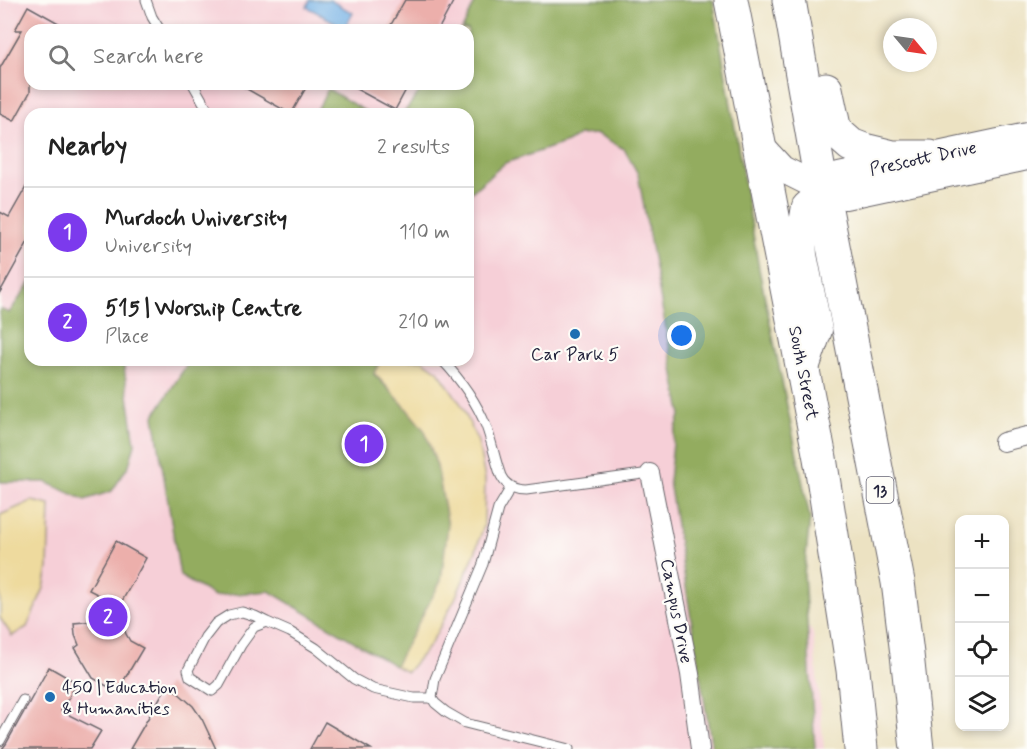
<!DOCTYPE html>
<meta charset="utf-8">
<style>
body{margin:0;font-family:Mynerve,sans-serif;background:#f2f2f2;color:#222}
.controls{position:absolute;right:18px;bottom:18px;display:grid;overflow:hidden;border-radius:12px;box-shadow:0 3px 9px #0003}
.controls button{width:54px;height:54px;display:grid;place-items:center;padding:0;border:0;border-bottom:2px solid #e0e0e0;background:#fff;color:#222;font:30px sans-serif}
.compass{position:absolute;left:883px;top:18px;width:54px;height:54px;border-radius:50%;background:#fff;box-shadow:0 3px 9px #0003;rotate:119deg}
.you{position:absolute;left:682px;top:336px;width:21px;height:21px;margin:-15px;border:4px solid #fff;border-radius:50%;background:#1a73e8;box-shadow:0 0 0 9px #1a73e833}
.badge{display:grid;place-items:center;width:39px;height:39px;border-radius:50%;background:#7c3aed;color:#fff;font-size:20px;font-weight:700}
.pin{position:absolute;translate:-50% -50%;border:3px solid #fff;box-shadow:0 2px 6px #0006}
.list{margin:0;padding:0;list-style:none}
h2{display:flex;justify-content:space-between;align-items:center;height:78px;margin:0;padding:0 24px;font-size:26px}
h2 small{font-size:20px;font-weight:400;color:#767676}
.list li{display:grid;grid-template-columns:39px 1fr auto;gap:18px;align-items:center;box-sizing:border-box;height:90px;padding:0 24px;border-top:2px solid #e0e0e0}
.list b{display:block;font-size:22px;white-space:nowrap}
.list p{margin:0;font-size:20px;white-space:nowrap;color:#767676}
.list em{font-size:20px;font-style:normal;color:#767676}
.icon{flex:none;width:33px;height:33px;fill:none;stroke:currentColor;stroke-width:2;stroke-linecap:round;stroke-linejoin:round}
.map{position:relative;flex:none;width:1027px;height:749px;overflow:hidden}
.search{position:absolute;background:#fff;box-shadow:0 3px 9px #0003;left:24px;top:24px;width:450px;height:66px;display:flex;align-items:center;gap:15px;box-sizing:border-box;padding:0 21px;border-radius:18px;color:#767676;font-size:22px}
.panel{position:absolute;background:#fff;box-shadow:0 3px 9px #0003;left:24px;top:108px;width:450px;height:258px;border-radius:18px}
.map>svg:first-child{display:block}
.built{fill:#f6cfd7;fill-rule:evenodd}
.forest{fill:#93ac5e;stroke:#5a674c;stroke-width:1.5}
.sand{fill:#eeda9e;stroke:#887e6c;stroke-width:1.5}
.water{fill:#73b0e5;stroke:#4a6990;stroke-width:1.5}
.building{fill:#ecafab}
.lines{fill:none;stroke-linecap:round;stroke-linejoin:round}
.lane-casing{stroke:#69656a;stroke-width:11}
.street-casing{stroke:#69656a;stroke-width:20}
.secondary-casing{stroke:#69656a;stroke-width:28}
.highway-casing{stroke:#69656a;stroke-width:35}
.lane{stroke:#fff;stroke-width:9}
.street{stroke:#fff;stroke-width:18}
.secondary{stroke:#fff;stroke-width:26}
.highway{stroke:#fff;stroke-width:33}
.poi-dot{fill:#1f6fb2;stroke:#fdfcf7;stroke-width:2}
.labels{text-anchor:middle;stroke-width:4.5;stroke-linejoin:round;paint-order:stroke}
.shield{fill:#fdfcf7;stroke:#646373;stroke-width:1.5}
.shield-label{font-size:16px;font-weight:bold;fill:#22223b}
.street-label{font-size:18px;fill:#22223b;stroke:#fdfcf7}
.poi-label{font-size:18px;fill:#22223b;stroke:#fdfcf7}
</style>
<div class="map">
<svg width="1027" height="749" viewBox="0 0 1027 749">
<rect width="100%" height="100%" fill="#fdfcf7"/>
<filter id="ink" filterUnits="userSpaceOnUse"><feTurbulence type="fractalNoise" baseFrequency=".0167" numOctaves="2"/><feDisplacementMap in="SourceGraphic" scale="12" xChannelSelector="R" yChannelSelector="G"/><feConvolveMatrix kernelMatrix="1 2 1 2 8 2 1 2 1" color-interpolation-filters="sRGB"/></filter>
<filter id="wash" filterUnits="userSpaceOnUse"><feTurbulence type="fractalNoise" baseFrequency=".008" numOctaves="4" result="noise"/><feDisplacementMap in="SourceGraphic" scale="24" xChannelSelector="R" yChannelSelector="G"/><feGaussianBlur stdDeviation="1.35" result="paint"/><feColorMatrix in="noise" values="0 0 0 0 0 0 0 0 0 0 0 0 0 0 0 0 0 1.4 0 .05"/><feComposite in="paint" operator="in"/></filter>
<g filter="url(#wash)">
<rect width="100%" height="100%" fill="#ece2c2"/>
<path class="built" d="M 0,0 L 678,0 L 772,580 L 813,633 L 824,749 L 0,749 ZM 30,30 L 468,30 L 468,84 L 30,84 ZM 30,114 L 468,114 L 468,360 L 30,360 Z"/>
<g class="forest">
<polygon points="476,0 713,0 759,269 810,518 804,574 815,749 712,749 669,481 674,434 681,413 638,174 624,149 598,134 579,135 567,142 505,163 468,195 468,114 403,114 425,84 468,84 468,30 462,30"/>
<polygon points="328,89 370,114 315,114"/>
<polygon points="30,283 30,360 123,360 135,444 129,465 112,491 85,500 46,482 0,482 0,309 9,313"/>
<polygon points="192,360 381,360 374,374 402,403 425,431 437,466 448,525 441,581 395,666 269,591 214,596 180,576 154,416 189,361"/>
</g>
<g class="sand">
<polygon points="381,360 422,360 438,371 461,404 478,442 485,479 484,525 475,553 455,599 430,645 407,672 395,666 441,581 448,525 437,466 425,431 402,403 374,373"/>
<polygon points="32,501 50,505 48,568 44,588 27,627 12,636 0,618 0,515"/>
</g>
<polygon class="water" points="310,0 330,0 353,13 345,28 307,7"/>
<g id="blocks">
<g class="building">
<polygon points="405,0 454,0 438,30 388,30"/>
<polygon points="28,6 71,30 30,30 30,92 14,121 0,114 0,68 22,30 15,30"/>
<polygon points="238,84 308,84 291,114"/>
<polygon points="347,84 409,84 395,110"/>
<polygon points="30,180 30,238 0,292 0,212 9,217"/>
<polygon points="116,541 146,558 121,603 124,605 120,619 126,634 130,641 143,648 117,692 93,678 75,648 79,645 75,635 74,623 95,621 95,609 99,595 89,590"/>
<polygon points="49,667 77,683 61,711 101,731 90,749 2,749 6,744"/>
<polygon points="168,684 193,706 202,719 216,749 130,749"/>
<polygon points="325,722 371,749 310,749"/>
</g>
</g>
</g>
<g filter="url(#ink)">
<use href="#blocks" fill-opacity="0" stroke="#69656a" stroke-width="1.5"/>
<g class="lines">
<defs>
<g id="lane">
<polyline points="146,0 152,17 160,30"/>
<polyline points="193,84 210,114"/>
<path d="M 442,360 C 461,380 476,401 486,426 C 492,442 495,460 501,476 C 506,486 515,490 526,490 L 650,473"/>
<polyline points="511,487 498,509 483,564 435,679 432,698 435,703 446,712 465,723 569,749"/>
<polyline points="267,622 254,627 241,645 219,685 212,691 190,677 188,670 205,637 216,623 229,615 242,612 255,616 267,622 290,632 316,648 354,679 373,689 414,698 432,698"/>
<polyline points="0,741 23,700"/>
</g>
<g id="street">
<polyline points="1003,442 1027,436"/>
<polyline points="650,473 690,674 700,749"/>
</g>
<g id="secondary">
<polyline points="760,145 782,169 822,189 845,196 1027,157"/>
<polyline points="804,374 819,330 804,255 802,224 805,206 839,176 1027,136"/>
</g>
<g id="highway">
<polyline points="731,0 820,458 853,670 861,749"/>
<polyline points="789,0 822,189 898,582 907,654 917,749"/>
<polyline points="826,89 835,131 851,145 864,150 893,157 930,157"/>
</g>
</defs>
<use href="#lane" class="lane-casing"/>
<use href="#street" class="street-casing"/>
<use href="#secondary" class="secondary-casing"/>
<use href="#highway" class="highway-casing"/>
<use href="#lane" class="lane"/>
<use href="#street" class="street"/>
<use href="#secondary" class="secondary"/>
<use href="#highway" class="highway"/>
</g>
</g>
<g class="poi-dot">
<circle cx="575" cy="334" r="6"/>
<circle cx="50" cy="697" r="6"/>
</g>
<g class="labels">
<rect class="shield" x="866.5" y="477" width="27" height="26" rx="4.5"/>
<g class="shield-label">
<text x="880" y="496">13</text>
</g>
<g class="street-label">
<text transform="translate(923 158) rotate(-12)" y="6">Prescott Drive</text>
<text transform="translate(804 373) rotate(79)" y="6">South Street</text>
<text transform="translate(677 611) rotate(79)" y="6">Campus Drive</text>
</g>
<g class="poi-label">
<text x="575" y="360">Car Park 5</text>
<text x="62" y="693" text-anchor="start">450 | Education<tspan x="62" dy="21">&amp; Humanities</tspan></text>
</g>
</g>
</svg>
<div class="controls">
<button>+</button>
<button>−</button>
<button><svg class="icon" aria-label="locate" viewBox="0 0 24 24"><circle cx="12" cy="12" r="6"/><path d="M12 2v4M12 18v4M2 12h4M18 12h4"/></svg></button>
<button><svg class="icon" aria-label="layers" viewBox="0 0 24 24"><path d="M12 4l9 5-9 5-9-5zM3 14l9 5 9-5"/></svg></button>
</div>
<svg class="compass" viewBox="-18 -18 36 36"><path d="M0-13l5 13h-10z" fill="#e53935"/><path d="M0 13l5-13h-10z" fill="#767676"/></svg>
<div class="you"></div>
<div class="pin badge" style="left:364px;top:444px">1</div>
<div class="pin badge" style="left:108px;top:617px">2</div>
<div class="search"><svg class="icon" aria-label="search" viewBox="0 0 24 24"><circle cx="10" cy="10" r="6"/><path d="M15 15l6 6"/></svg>Search here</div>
<section class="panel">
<h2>Nearby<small>2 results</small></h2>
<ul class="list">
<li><span class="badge">1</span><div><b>Murdoch University</b><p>University</p></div><em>110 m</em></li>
<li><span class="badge">2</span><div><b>515 | Worship Centre</b><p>Place</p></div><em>210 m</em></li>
</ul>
</section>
</div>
